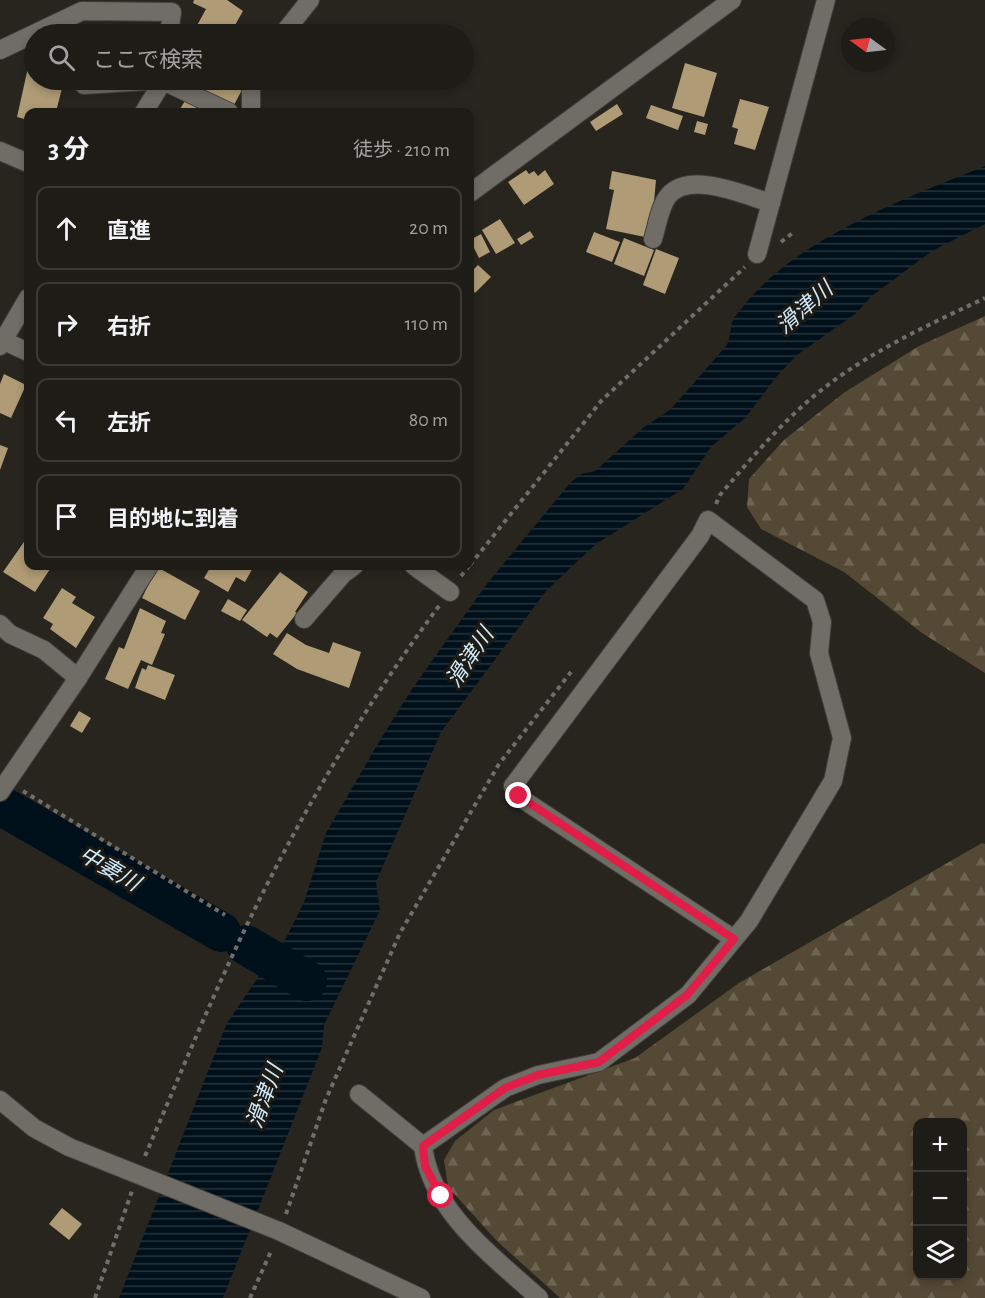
<!DOCTYPE html>
<html lang="ja">
<meta charset="utf-8">
<style>
body{margin:0;font-family:"Alegreya Sans","Noto Sans JP",sans-serif;background:#262520;color:#f1f3f6}
.controls{position:absolute;right:18px;bottom:18px;display:grid;overflow:hidden;border-radius:12px;box-shadow:0 3px 9px #0003}
.controls button{width:54px;height:54px;display:grid;place-items:center;padding:0;border:0;border-bottom:2px solid #3c3a36;background:#1e1c17;color:#f1f3f6;font:30px sans-serif}
.compass{position:absolute;left:841px;top:18px;width:54px;height:54px;border-radius:50%;background:#1e1c17;box-shadow:0 3px 9px #0003;rotate:285deg}
.stop{position:absolute;width:18px;height:18px;margin:-14px;border:4px solid #e11d48;border-radius:50%;background:#fff}
.stop.end{background:#e11d48;border-color:#fff;box-shadow:0 2px 6px #0008}
.list{margin:0;padding:0;list-style:none}
h2{display:flex;justify-content:space-between;align-items:center;height:78px;margin:0;padding:0 24px;font-size:26px}
h2 small{font-size:20px;font-weight:400;color:#a1a1a1}
.list li{display:grid;grid-template-columns:39px 1fr auto;gap:18px;align-items:center;box-sizing:border-box;height:84px;margin:0 12px 12px;padding:0 12px;border:2px solid #3c3a36;border-radius:12px}
.list b{display:block;font-size:22px;white-space:nowrap}
.list em{font-size:20px;font-style:normal;color:#a1a1a1}
.icon{flex:none;width:33px;height:33px;fill:none;stroke:currentColor;stroke-width:2;stroke-linecap:round;stroke-linejoin:round}
.map{position:relative;flex:none;width:985px;height:1298px;overflow:hidden}
.search{position:absolute;background:#1e1c17;box-shadow:0 3px 9px #0003;left:24px;top:24px;width:450px;height:66px;display:flex;align-items:center;gap:15px;box-sizing:border-box;padding:0 21px;border-radius:33px;color:#a1a1a1;font-size:22px}
.panel{position:absolute;background:#1e1c17;box-shadow:0 3px 9px #0003;left:24px;top:108px;width:450px;height:462px;border-radius:12px}
.map>svg:first-child{display:block}
.forest{fill:url(#forest-firs);fill-rule:evenodd}
.water{fill:url(#water-rules)}
.lines{fill:none;stroke-linecap:round;stroke-linejoin:round}
.river{stroke:#00101a;stroke-width:40}
.building{fill:#af9b75}
.street-casing{stroke:#423f3b;stroke-width:20}
.path{stroke:#716e69;stroke-width:4;stroke-dasharray:4.5 4.5;stroke-linecap:butt}
.street{stroke:#706d66;stroke-width:18}
.route{stroke:#e11d48;stroke-width:8}
.labels{text-anchor:middle;stroke-width:6;stroke-linejoin:round;paint-order:stroke}
.water-label{font-size:22px;font-style:italic;fill:#cee9f8;stroke:#1e1b16}
</style>
<div class="map">
<svg width="985" height="1298" viewBox="0 0 985 1298">
<defs>
<pattern id="forest-firs" width="22" height="20" patternUnits="userSpaceOnUse" patternTransform="scale(1.5)"><rect width="22" height="20" fill="#544934"/><path d="M5 1l3.5 6h-7zM16 11l3.5 6h-7z" fill="#6d6452"/></pattern>
<pattern id="water-rules" width="6" height="5" patternUnits="userSpaceOnUse" patternTransform="scale(1.5)"><rect width="6" height="5" fill="#00101a"/><path d="M0 2.5h6" fill="none" stroke="#26333b"/></pattern>
</defs>
<rect width="100%" height="100%" fill="#28251f"/>
<g class="forest">
<polygon points="985,316 985,673 922,633 844,572 761,529 747,507 749,479 784,440 845,392 919,346"/>
<path d="M 982,843 L 985,844 L 985,1298 L 560,1298 L 496,1240 L 448,1187 L 444,1160 L 455,1141 L 494,1110 L 635,1058 L 739,983 ZM 918,1122 L 962,1122 L 962,1276 L 918,1276 Z"/>
</g>
<path class="water" d="M 985,166 L 985,224 L 932,251 L 873,295 L 855,314 L 797,355 L 777,376 L 746,417 L 711,447 L 683,489 L 596,544 L 546,591 L 441,732 L 376,882 L 380,910 L 324,1025 L 322,1048 L 223,1298 L 119,1298 L 227,1023 L 261,973 L 254,963 L 263,946 L 278,954 L 304,902 L 326,833 L 377,745 L 412,689 L 486,585 L 570,483 L 581,474 L 595,471 L 643,428 L 671,409 L 727,345 C 730,337 730,331 732,323 C 733,318 739,312 742,308 C 793,240 908,197 985,166 Z"/>
<g class="lines">
<g class="river">
<polyline points="0,805 221,932"/>
<polyline points="246,945 307,981"/>
</g>
</g>
<g class="building">
<polygon points="194,0 227,0 243,11 230,34 186,34 189,29 194,31 206,9 193,3"/>
<polygon points="29,63 34,64 34,80 64,80 56,112 28,112 28,120 17,117"/>
<polygon points="685,63 717,73 704,117 672,108"/>
<polygon points="183,80 232,80 244,86 234,105"/>
<polygon points="740,99 769,107 755,150 734,144 738,129 732,127"/>
<polygon points="185,101 205,112 178,112"/>
<polygon points="617,104 623,114 596,131 590,122"/>
<polygon points="651,105 683,116 678,130 646,118"/>
<polygon points="697,121 708,124 705,135 694,132"/>
<polygon points="526,170 529,174 534,171 538,176 545,170 554,184 524,205 508,182"/>
<polygon points="612,171 656,180 653,213 650,212 645,237 606,229 614,190 609,189"/>
<polygon points="500,219 515,243 496,254 482,230"/>
<polygon points="530,231 534,237 521,245 517,239"/>
<polygon points="594,232 620,242 612,262 586,252"/>
<polygon points="481,234 490,252 479,258 470,240"/>
<polygon points="624,238 654,250 644,276 614,264"/>
<polygon points="656,249 679,258 665,294 643,285"/>
<polygon points="478,265 491,277 475,293 470,287 470,273"/>
<polygon points="4,374 26,385 11,418 0,413 0,384"/>
<polygon points="0,445 8,448 0,470"/>
<polygon points="26,539 28,540 28,566 52,566 35,592 3,572"/>
<polygon points="211,566 254,566 245,582 236,577 228,592 204,578"/>
<polygon points="157,567 200,591 185,620 142,598"/>
<polygon points="280,572 308,592 295,612 297,613 277,638 270,633 267,637 242,620"/>
<polygon points="62,588 76,597 72,603 95,617 76,648 50,629 53,624 43,618"/>
<polygon points="228,599 247,610 240,621 221,611"/>
<polygon points="140,608 166,621 161,633 165,634 152,665 141,660 128,689 105,679 119,647 124,649"/>
<polygon points="287,633 306,645 329,653 333,642 361,652 349,688 297,669 273,654"/>
<polygon points="148,665 175,675 165,700 135,688 142,668 146,670"/>
<polygon points="79,711 91,718 82,733 70,726"/>
<polygon points="62,1208 82,1224 69,1240 49,1224"/>
</g>
<g class="lines">
<defs>
<g id="street">
<polyline points="283,34 310,0"/>
<polyline points="0,50 82,11 172,12 169,34"/>
<polyline points="84,85 163,80"/>
<polyline points="144,112 163,81 229,112"/>
<polyline points="251,112 251,88 256,80"/>
<polyline points="0,151 28,163"/>
<polyline points="470,193 732,0"/>
<path d="M 653,239 C 657,226 660,205 669,195 C 691,171 744,195 771,203"/>
<polyline points="757,254 826,0"/>
<polyline points="2,340 28,352"/>
<polyline points="0,346 28,298"/>
<polyline points="414,566 450,592"/>
<polyline points="304,619 343,574 354,566"/>
<polyline points="0,624 10,634 44,650 78,678"/>
<polyline points="0,792 78,678 149,566"/>
<polyline points="359,1094 423,1146"/>
<polyline points="0,1100 34,1128 69,1147 279,1231 421,1298"/>
<path d="M 539,1298 C 493,1256 431,1212 423,1146 L 505,1088 L 538,1075 L 599,1062 L 688,995 L 749,921 L 833,781 L 842,738 L 819,653 L 822,622 L 815,600 L 708,520 L 700,536 L 513,786 L 519,797 L 734,939"/>
</g>
</defs>
<use href="#street" class="street-casing"/>
<g class="path">
<polyline points="781,242 794,232"/>
<path d="M 716,504 L 720,495 C 747,463 775,430 807,402 C 858,357 924,327 985,298"/>
<polyline points="470,565 602,400 745,267"/>
<polyline points="461,576 469,566"/>
<polyline points="23,791 225,915"/>
<path d="M 145,1156 C 171,1096 196,1035 223,976 C 282,846 354,720 439,606"/>
<polyline points="286,1214 326,1099 400,933 499,764 571,672"/>
<polyline points="95,1298 132,1191"/>
<polyline points="250,1298 272,1249"/>
</g>
<use href="#street" class="street"/>
</g>
<g class="lines">
<polyline class="route" points="441,1196 425,1166 423,1146 505,1088 538,1075 599,1062 687,995 734,939 519,796"/>
</g>
<g class="labels">
<g class="water-label">
<text transform="translate(804 307) rotate(-41)" y="8">滑津川</text>
<text transform="translate(469 657) rotate(-56)" y="8">滑津川</text>
<text transform="translate(110 868) rotate(30)" y="8">中妻川</text>
<text transform="translate(264 1096) rotate(-70)" y="8">滑津川</text>
</g>
</g>
</svg>
<div class="controls">
<button>+</button>
<button>−</button>
<button><svg class="icon" aria-label="layers" viewBox="0 0 24 24"><path d="M12 4l9 5-9 5-9-5zM3 14l9 5 9-5"/></svg></button>
</div>
<svg class="compass" viewBox="-18 -18 36 36"><path d="M0-13l5 13h-10z" fill="#e53935"/><path d="M0 13l5-13h-10z" fill="#a1a1a1"/></svg>
<div class="stop" style="left:441px;top:1196px"></div>
<div class="stop end" style="left:519px;top:796px"></div>
<div class="search"><svg class="icon" aria-label="search" viewBox="0 0 24 24"><circle cx="10" cy="10" r="6"/><path d="M15 15l6 6"/></svg>ここで検索</div>
<section class="panel">
<h2>3 分<small>徒歩 · 210 m</small></h2>
<ul class="list">
<li><svg class="icon" aria-label="ahead" viewBox="0 0 24 24"><path d="M12 20V5M6 11l6-6 6 6"/></svg><div><b>直進</b></div><em>20 m</em></li>
<li><svg class="icon" aria-label="right" viewBox="0 0 24 24"><path d="M7 20v-9h11M14 6l5 5-5 5"/></svg><div><b>右折</b></div><em>110 m</em></li>
<li><svg class="icon" aria-label="left" viewBox="0 0 24 24"><path d="M17 20v-9H6M10 6l-5 5 5 5"/></svg><div><b>左折</b></div><em>80 m</em></li>
<li><svg class="icon" aria-label="arrive" viewBox="0 0 24 24"><path d="M6 21V4h12l-3 4 3 4H6"/></svg><div><b>目的地に到着</b></div></li>
</ul>
</section>
</div>
